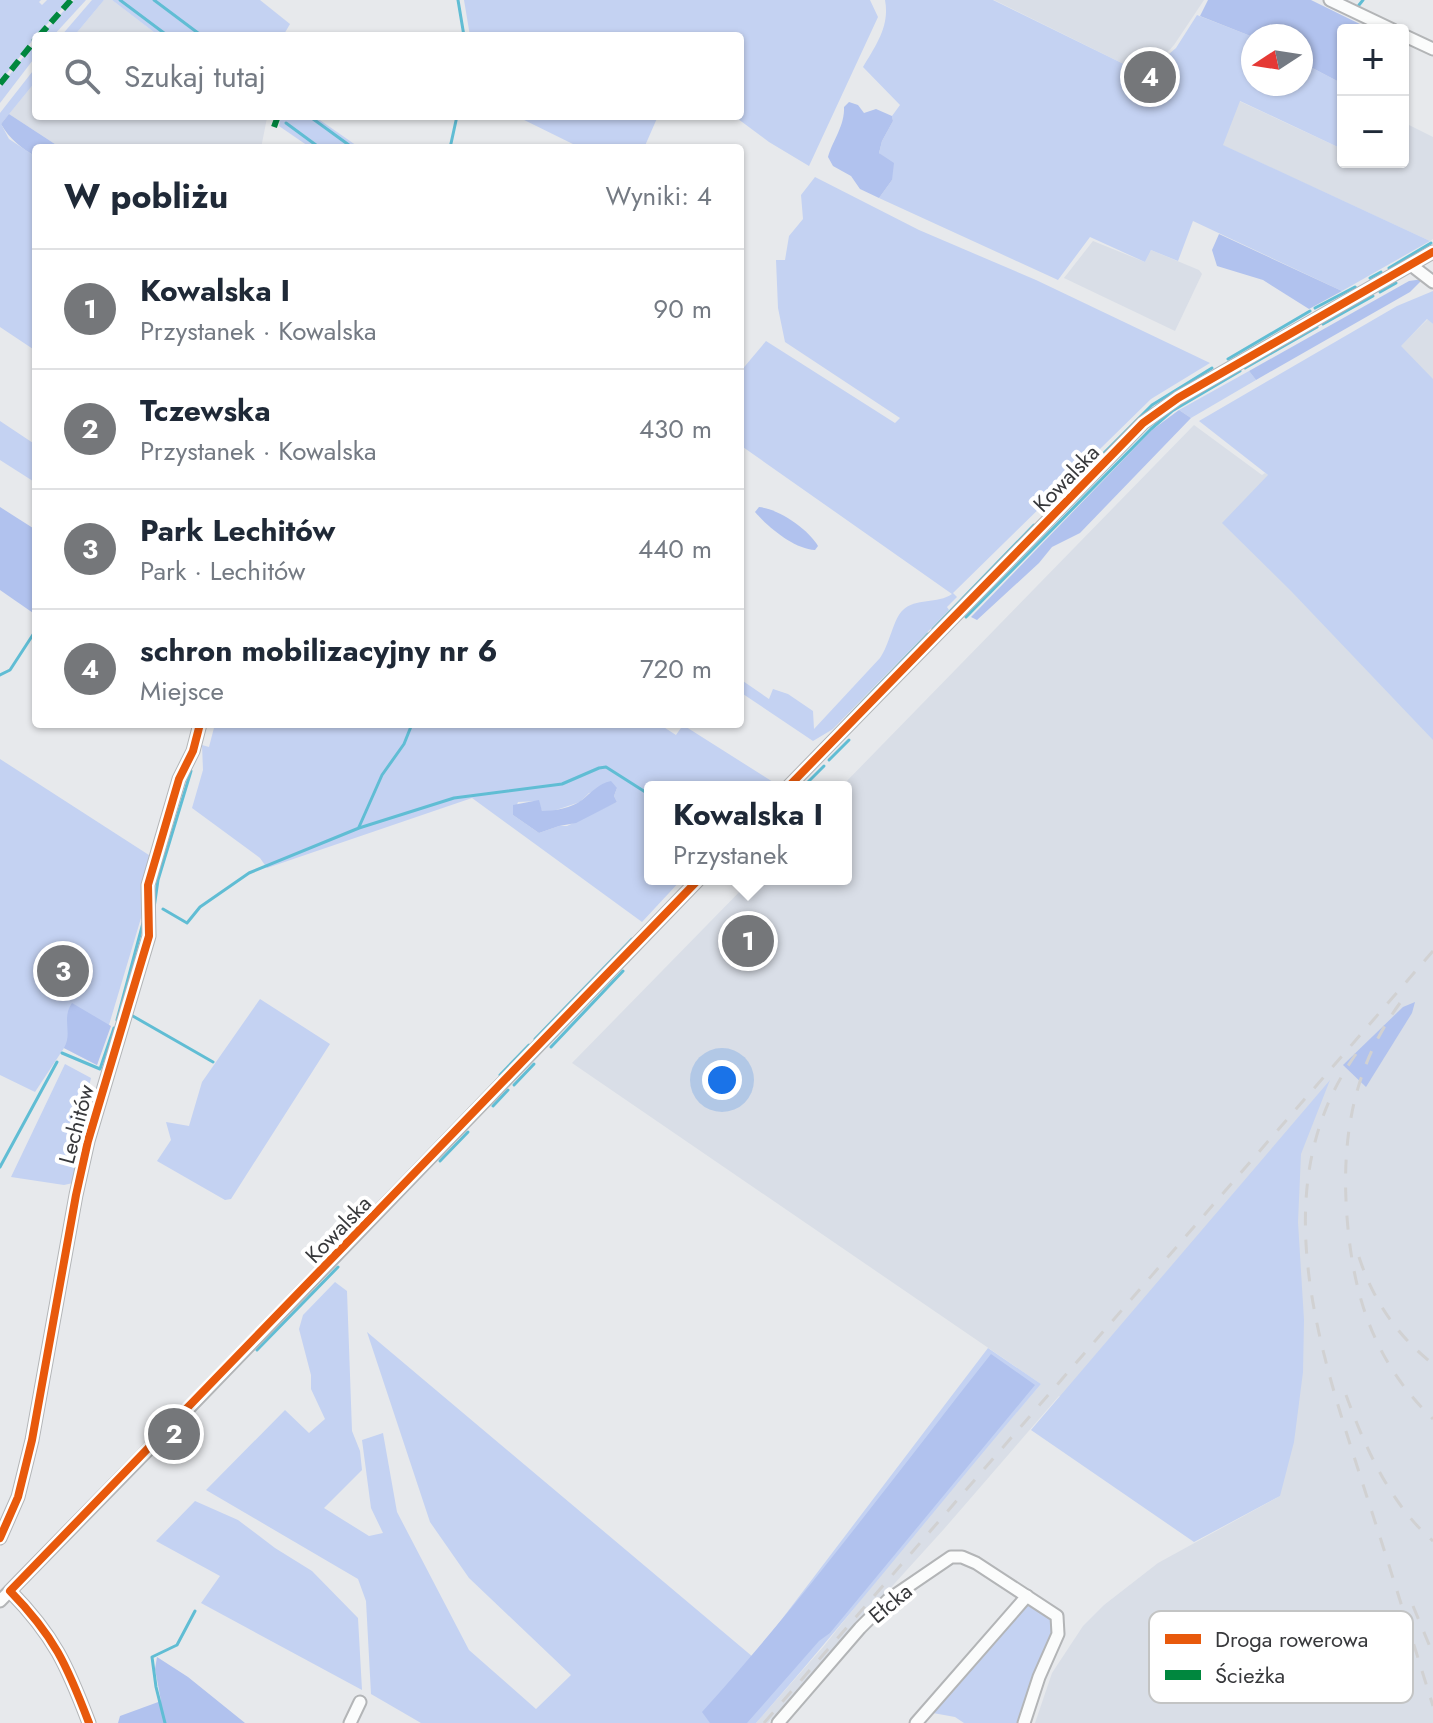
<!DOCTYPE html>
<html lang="pl">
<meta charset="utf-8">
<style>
body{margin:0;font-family:Jost,sans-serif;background:#f2f2f3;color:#1f2937}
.controls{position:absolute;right:24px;top:24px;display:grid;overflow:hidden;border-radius:8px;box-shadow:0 2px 6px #0004}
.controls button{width:72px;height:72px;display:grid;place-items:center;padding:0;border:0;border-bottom:2px solid #e0e1e3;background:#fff;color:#1f2937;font:40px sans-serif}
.compass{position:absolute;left:1241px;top:24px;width:72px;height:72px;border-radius:50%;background:#fff;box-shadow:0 2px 6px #0004;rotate:258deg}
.you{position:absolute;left:722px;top:1080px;width:28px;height:28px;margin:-20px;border:6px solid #fff;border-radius:50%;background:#1a73e8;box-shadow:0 0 0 12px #1a73e833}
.badge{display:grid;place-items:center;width:52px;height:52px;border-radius:50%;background:#75777a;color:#fff;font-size:26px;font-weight:700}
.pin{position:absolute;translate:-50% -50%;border:4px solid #fff;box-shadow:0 2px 8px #0006}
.popup{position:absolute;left:644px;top:781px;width:208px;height:104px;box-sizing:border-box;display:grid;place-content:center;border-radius:8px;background:#fff;filter:drop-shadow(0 2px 6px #0005);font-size:26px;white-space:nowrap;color:#747a83}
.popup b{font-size:30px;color:#1f2937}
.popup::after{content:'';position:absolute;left:50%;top:100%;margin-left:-16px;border:16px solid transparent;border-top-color:#fff}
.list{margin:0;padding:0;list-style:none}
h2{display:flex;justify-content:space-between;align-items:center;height:104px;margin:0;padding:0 32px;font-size:34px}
h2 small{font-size:26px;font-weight:400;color:#747a83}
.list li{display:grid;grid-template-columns:52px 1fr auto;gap:24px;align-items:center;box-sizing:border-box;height:120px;padding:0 32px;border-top:2px solid #e0e1e3}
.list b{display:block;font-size:30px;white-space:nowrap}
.list p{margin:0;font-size:26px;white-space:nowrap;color:#747a83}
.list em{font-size:26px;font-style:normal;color:#747a83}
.icon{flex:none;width:44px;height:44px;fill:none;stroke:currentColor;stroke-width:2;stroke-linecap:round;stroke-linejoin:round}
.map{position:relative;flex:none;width:1433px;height:1723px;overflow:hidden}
.search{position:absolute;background:#fff;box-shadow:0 2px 6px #0004;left:32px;top:32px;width:712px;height:88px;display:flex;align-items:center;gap:20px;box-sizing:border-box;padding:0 28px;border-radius:8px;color:#747a83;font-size:30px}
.panel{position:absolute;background:#fff;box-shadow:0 2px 6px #0004;left:32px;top:144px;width:712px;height:584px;border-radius:8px}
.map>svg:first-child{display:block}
.built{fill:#d9dee7}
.green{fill:#c4d2f2;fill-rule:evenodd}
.forest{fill:#b1c2ee}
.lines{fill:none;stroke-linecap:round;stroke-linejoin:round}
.stream{stroke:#60bdd4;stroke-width:3}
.minor-casing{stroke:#b3b5b7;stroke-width:15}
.minor{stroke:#fbfcfc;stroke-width:11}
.rail{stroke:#d1d1d2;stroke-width:3;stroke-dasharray:14 14;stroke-linecap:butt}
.quiet{stroke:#00873e;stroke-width:6;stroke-dasharray:12 6;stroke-linecap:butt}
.cycleway-casing{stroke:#fff;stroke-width:13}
.cycleway{stroke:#e8590c;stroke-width:8}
.labels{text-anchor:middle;stroke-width:8;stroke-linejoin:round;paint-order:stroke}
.street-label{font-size:22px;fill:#38393c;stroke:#fff}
.key{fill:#fff;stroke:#c3c4c4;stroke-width:2}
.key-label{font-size:22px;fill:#38393c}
</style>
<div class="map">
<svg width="1433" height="1723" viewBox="0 0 1433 1723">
<rect width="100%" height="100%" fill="#e7e9ec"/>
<g class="built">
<polygon points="104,0 112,0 159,36 74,36"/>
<polygon points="994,0 1204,0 1174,45 1161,59 1150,56 1142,73"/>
<polygon points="36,81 36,116 264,116 267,118 261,148 61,148 9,114"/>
<polygon points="1239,101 1340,148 1343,142 1343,162 1403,162 1403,122 1433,137 1433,239 1430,241 1222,145"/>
<polygon points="1093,241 1145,262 1151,250 1199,270 1202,274 1175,331 1064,278"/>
<polygon points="1428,319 1433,324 1433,1723 1035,1723 1052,1673 1083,1626 1104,1605 1158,1563 1280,1496 1059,1396 944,1529 768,1723 756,1723 824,1646 930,1513 1041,1384 572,1063 752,879 846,879 846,787 841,787 1194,425 1262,475 1265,473 1268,475"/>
</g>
<g class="green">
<polygon points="0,0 41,0 39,2 42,5 47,0 70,0 36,36 0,82"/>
<polygon points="74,0 86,0 53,36 40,36"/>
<polygon points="92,0 104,0 74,36 61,36"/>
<polygon points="112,0 260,0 290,24 283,36 159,36"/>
<polygon points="464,0 870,0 878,17 809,166 769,142 734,116 740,116 740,36 470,36"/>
<path d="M 885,0 L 993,0 L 1142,73 L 1134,92 L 1147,99 L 1152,96 L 1167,66 L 1161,61 L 1176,48 L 1197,15 L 1253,37 L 1253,84 L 1301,84 L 1301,62 L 1343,84 L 1343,142 L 1340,148 L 1240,101 L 1223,145 L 1430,241 L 1342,291 L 1193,221 L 1178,261 L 1151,250 L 1145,262 L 1090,237 L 1058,280 L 879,198 L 892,180 L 885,158 L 879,153 L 882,141 L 893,121 L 892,116 L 900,105 L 863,67 C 876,45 890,26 885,0 Z"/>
<polygon points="36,41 36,56 0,103 0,87"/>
<polygon points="36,67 36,81 1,124 9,139 36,157 36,351 0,327 0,113"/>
<polygon points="281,116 314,116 360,148 311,148 279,126"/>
<polygon points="516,116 658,116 644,148 581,148"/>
<path d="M 815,177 L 919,230 L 1036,280 L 1210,363 L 1151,399 L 953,593 L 957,597 L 947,607 L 949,610 L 833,729 L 813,741 L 740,692 L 740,679 L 769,699 L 773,689 L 788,694 L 813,711 L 814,729 L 880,658 C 890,644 893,619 903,610 C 915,598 938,604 952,594 L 740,445 L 740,372 L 766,341 L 895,423 L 900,418 L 785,342 L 778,308 L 776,260 L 785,260 L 789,236 L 803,219 L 801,195 Z"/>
<polygon points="1433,291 1433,324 1427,319 1401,346 1433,379 1433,740 1291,591 1222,523 1268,475 1199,421 1397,306"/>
<polygon points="1249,371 1256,380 1191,418 1179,410"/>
<polygon points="0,421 36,445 36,483 0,460"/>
<path d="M 215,724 L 659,724 L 676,735 L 683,725 L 773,782 L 768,787 L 650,787 L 650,879 L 682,879 L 642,922 L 472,798 L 267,868 L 260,858 L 192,808 L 203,770 L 202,745 L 209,747 ZM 617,788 L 614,796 L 617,802 L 567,826 L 559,826 L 539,833 L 513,815 L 518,802 L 538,801 L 542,811 L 553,811 L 580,802 L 589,793 Z"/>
<polygon points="0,759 152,857 143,893 144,908 97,1065 64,1048 35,1092 0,1075"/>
<polygon points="260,999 330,1044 231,1199 225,1200 157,1161 171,1140 166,1122 189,1126 202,1082"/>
<polygon points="65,1064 91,1078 82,1116 90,1118 73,1183 64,1185 11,1177"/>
<polygon points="1330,1080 1301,1154 1298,1222 1304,1320 1303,1372 1294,1442 1280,1496 1194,1542 1031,1430"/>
<path d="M 335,1282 L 347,1291 L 352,1431 L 360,1451 L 362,1470 L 324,1508 L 369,1536 L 383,1533 L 371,1508 L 362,1440 L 383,1433 L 397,1512 L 469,1650 L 536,1709 L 571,1675 L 469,1578 L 430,1522 L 367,1332 L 753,1657 L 988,1348 L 1041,1384 C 945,1496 854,1612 756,1723 L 421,1723 L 371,1694 L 366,1601 L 358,1579 L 206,1490 L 285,1410 L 309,1433 L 325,1419 L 311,1389 L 311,1375 L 299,1329 L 303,1315 Z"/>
<polygon points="195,1501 238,1520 275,1548 312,1571 358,1618 362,1690 201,1603 220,1576 156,1541"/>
<polygon points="1032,1603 1050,1618 1052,1634 1019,1723 964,1723 955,1717 933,1713 999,1639 1027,1604"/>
</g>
<g class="forest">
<polygon points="1208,0 1311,0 1372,30 1343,30 1343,84 1301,62 1301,36 1253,37 1200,16"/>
<path d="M 849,102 L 858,105 L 864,113 L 876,109 L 892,116 L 893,121 L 882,141 L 879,153 L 894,163 L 892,180 L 879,198 L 860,189 L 851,176 L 833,166 L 828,157 C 833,140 845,125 844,107 Z"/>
<path d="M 9,114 L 61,148 L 36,148 L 36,157 C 21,147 10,140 1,124 Z"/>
<polygon points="1219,234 1342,291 1309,309 1263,280 1217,266 1212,250"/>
<polygon points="1423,279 1410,292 1256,380 1249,371 1409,281"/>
<polygon points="1179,410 1191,418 1080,533 1052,547 1039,563 977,620 971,617 1152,430"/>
<polygon points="0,507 36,530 36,615 0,590"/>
<path d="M 759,507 C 779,509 808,529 818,546 L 815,550 C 794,549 768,527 755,512 Z"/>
<path d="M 611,781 L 617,788 L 614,796 L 617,802 L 576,823 L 559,826 L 539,833 L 513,815 L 513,805 L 539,800 L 542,811 C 554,811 572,808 582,800 C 592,792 598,784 611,781 Z"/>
<polygon points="1415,1002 1412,1013 1366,1087 1343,1065 1403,1007"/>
<path d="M 72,1003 L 111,1026 L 97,1065 L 64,1048 C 73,1033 61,1019 72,1003 Z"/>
<path d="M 991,1354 L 1035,1385 L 830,1633 L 819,1641 L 747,1723 L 710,1723 L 702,1712 C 805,1598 896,1474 991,1354 Z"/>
<polygon points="157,1657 188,1677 245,1723 118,1723 120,1716 161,1701 155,1669"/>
</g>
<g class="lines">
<g class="stream">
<polyline points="120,0 168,36"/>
<polyline points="154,0 202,36"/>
<polyline points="458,0 464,36"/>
<polyline points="1359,5 1363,0"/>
<polyline points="309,116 353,148"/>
<polyline points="286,123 320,148"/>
<polyline points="450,148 457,116"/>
<polyline points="1389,268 1431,243"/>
<polyline points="1370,278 1381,272"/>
<polyline points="1380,292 1396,283"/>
<polyline points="1315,308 1355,287"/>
<polyline points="1323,324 1373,296"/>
<polyline points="1228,359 1310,311"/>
<polyline points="1245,368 1317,327"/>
<polyline points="1100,457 1152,405 1212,368"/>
<polyline points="1047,511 1093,464"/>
<polyline points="966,617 1151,429 1172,411 1240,371"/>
<polyline points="933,629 1034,525"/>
<polyline points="0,675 10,670 36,630"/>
<polyline points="848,717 928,634"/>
<polyline points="829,760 849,740"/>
<polyline points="803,787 824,766"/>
<polyline points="359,827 382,775 404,744 412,724"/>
<polyline points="154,908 158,880 191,771"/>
<polyline points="163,909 187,923 200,907 249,873 359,828 454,798 562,784 599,768 606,767 650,795"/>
<polyline points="131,1015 213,1062"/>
<polyline points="117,1020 143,923"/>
<polyline points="535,1039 632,939"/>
<polyline points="551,1047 623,971"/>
<polyline points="62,1053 100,1069 114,1028"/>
<polyline points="500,1075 529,1045"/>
<polyline points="514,1085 534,1064"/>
<polyline points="493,1106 508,1090"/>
<polyline points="440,1161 468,1132"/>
<polyline points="0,1167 57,1062"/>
<polyline points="257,1350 338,1267"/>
<polyline points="165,1723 156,1687 152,1657 177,1645 195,1611"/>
</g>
<defs>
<g id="minor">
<polyline points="1330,0 1393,30"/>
<polyline points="1403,35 1433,49"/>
<polyline points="1411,265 1433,282"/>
<polyline points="788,787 1143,423 1178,398 1433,252"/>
<polyline points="0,1538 18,1497 32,1440 76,1195 88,1141 149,936 148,885 179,779 193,751 200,724"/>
<path d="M 10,1591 C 54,1636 67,1665 89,1723"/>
<polyline points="0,1601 188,1409 699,879"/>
<polyline points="350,1723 360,1702"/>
<polyline points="778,1723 860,1628 888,1600 951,1557 962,1557 976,1563 1057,1616 1058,1634 1039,1677 1024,1723"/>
<polyline points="916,1723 1027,1596"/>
</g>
</defs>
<use href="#minor" class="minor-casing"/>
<use href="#minor" class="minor"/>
<g class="rail">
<path d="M 1400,1003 C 1353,1067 1341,1139 1347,1217 C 1353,1296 1374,1362 1433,1419"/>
<path d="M 1356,1054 C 1260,1189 1322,1356 1367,1497 C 1390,1567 1411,1636 1433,1706"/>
<path d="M 1359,1257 C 1373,1300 1397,1336 1433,1364"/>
<path d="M 1346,1395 C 1365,1447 1390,1504 1433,1541"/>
<polyline points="1413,1606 1433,1654"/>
<polyline points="764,1723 1433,951"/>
</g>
<g class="quiet">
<polyline points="39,36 71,0"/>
<polyline points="0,84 36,39"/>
<polyline points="274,127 278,116"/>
</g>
<defs>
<g id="cycleway">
<polyline points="788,787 1143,423 1178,398 1433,252"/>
<polyline points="0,1538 18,1497 32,1440 76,1195 88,1141 149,936 148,885 179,779 193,751 200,724"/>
<path d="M 89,1723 C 67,1665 54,1636 10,1591 L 699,879"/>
</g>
</defs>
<use href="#cycleway" class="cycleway-casing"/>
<use href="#cycleway" class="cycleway"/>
</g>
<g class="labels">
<g class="street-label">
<text transform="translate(1066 478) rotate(-46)" y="8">Kowalska</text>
<text transform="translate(76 1124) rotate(-75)" y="8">Lechitów</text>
<text transform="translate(338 1229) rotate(-46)" y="8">Kowalska</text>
<text transform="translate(890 1603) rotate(-40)" y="8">Ełcka</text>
</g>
</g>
<rect x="1149" y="1611" width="264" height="92" rx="12" class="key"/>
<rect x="1165" y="1634" width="36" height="10" fill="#e8590c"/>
<rect x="1165" y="1670" width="36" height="10" fill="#00873e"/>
<g class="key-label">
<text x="1215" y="1647">Droga rowerowa</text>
<text x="1215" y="1683">Ścieżka</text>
</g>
</svg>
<div class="controls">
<button>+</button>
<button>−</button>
</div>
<svg class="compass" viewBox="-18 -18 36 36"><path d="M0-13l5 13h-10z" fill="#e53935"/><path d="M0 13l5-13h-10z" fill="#747a83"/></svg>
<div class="you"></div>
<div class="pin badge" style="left:748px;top:941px">1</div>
<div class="popup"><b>Kowalska I</b>Przystanek</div>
<div class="pin badge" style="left:174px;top:1434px">2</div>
<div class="pin badge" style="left:63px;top:971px">3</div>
<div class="pin badge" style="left:1150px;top:77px">4</div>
<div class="search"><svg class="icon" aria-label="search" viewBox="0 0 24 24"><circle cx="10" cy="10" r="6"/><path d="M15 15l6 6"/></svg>Szukaj tutaj</div>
<section class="panel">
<h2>W pobliżu<small>Wyniki: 4</small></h2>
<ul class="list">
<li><span class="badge">1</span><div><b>Kowalska I</b><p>Przystanek · Kowalska</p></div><em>90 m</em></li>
<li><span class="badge">2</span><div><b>Tczewska</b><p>Przystanek · Kowalska</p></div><em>430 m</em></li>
<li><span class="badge">3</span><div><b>Park Lechitów</b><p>Park · Lechitów</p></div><em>440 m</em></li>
<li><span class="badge">4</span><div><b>schron mobilizacyjny nr 6</b><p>Miejsce</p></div><em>720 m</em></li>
</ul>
</section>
</div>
